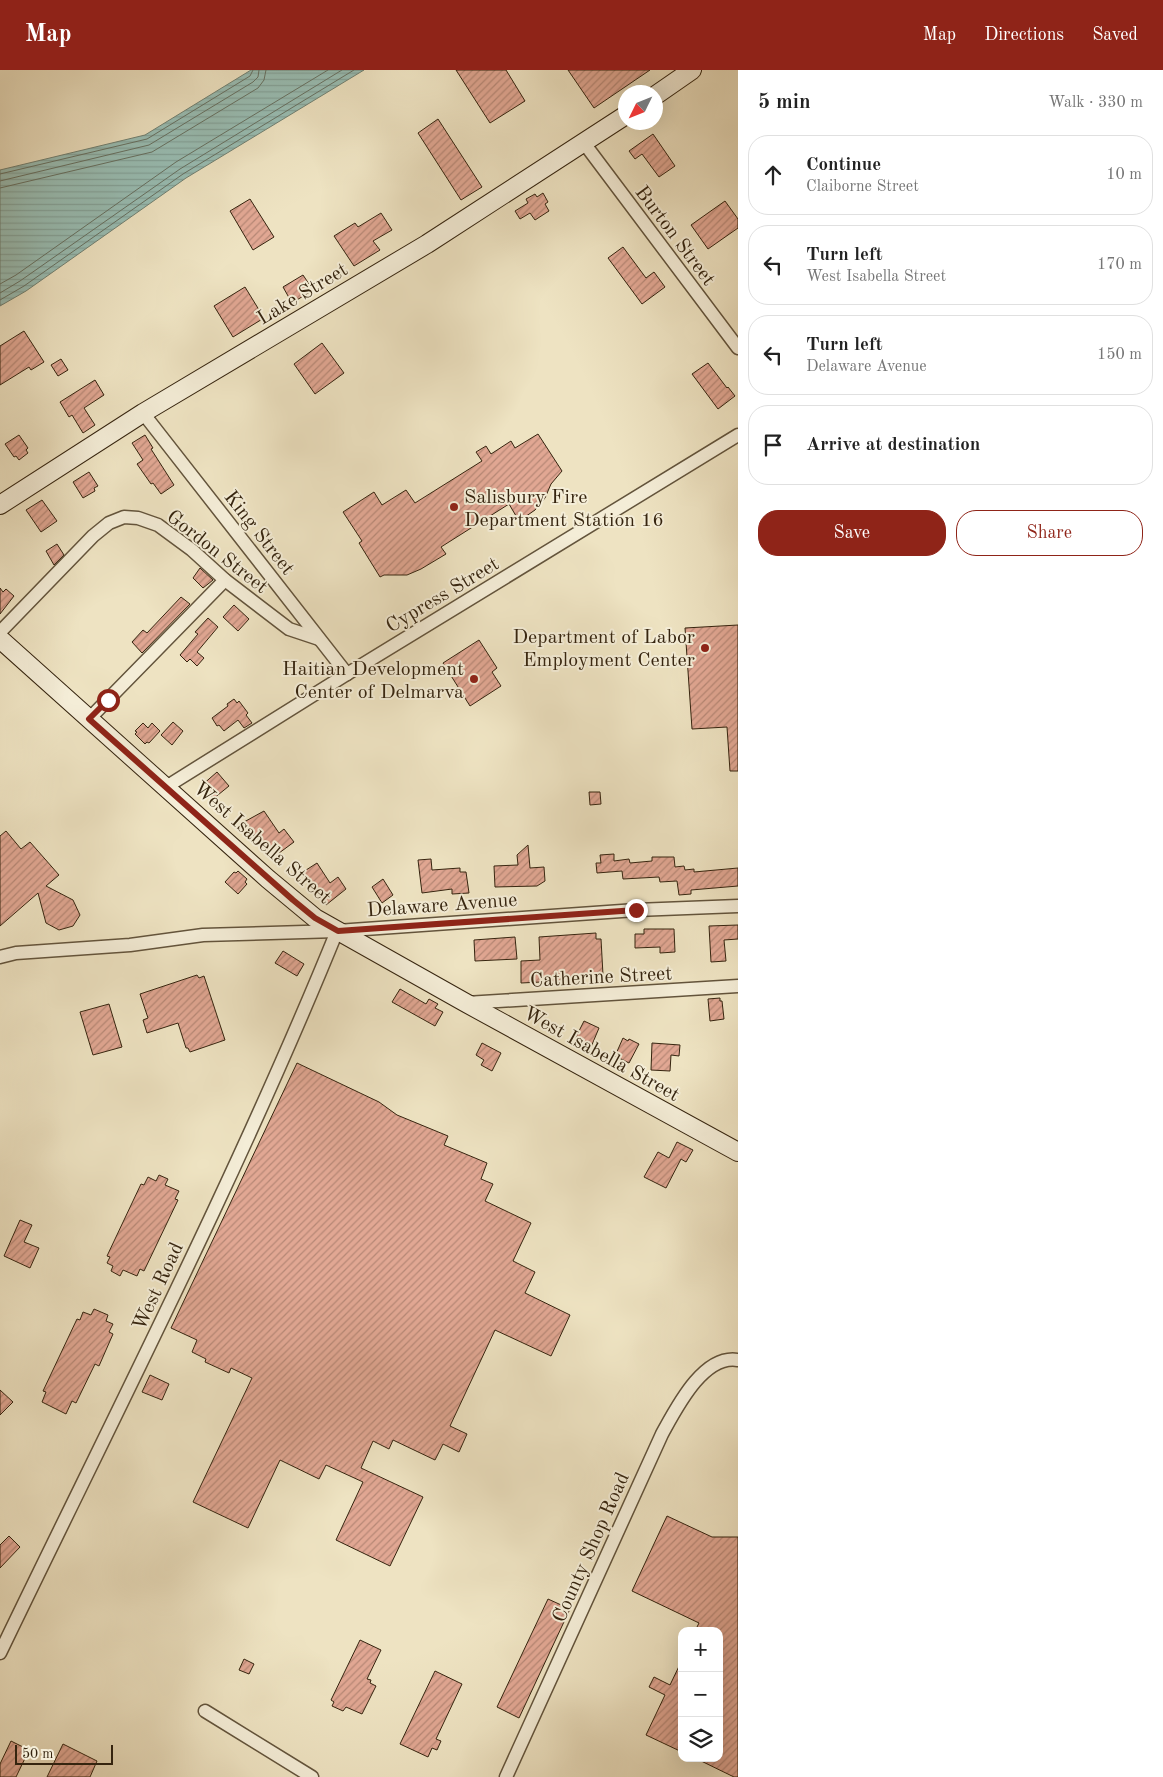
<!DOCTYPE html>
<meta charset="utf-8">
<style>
body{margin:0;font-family:"Old Standard TT",serif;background:#f2f2f2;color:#222}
.controls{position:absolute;right:15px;bottom:15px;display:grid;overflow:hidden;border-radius:10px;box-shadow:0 5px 20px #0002}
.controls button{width:45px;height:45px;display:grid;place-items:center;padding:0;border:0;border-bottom:1px solid #e0e0e0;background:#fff;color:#222;font:25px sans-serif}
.compass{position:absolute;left:618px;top:15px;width:45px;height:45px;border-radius:50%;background:#fff;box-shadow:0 5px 20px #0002;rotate:227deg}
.scale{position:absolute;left:15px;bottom:12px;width:98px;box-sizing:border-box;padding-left:5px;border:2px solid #35240f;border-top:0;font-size:14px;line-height:18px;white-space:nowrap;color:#35240f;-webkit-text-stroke:4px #f4edd7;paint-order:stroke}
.stop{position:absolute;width:15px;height:15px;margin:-11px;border:4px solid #8f2418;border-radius:50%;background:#fff}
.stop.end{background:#8f2418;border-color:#fff;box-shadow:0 1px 5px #0008}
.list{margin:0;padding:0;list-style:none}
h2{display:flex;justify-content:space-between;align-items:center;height:65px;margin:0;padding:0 20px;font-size:21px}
h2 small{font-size:16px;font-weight:400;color:#767676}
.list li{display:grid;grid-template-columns:32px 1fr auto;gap:15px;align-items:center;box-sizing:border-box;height:80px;margin:0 10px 10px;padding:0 10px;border:1px solid #e0e0e0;border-radius:20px}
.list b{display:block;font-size:19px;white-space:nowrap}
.list p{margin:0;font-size:16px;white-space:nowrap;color:#767676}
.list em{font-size:16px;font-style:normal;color:#767676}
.actions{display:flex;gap:10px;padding:15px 20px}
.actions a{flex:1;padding:11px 0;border:1px solid #8f2418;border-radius:20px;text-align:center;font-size:18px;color:#8f2418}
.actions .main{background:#8f2418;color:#fff}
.icon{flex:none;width:28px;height:28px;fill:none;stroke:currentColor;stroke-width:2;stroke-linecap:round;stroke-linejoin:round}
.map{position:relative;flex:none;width:738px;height:1707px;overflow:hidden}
header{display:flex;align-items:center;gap:30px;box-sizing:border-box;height:70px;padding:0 25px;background:#8f2418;color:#fff}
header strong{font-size:24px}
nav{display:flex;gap:28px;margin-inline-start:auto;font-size:18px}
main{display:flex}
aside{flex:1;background:#fff}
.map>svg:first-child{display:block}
.water{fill:url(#water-rules);stroke:#718072}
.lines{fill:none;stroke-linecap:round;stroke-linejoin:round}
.shore{stroke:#677162;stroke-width:1}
.building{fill:url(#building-hatch);stroke:#35240f}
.street-casing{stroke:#63543c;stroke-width:15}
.secondary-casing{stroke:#35240f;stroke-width:20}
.street{stroke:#f4edd7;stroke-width:12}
.secondary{stroke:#f4edd7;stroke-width:18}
.route{stroke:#8f2418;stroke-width:6}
.poi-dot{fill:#8f2418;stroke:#f4edd7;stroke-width:2}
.labels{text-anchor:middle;stroke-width:4;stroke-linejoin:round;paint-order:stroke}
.street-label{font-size:20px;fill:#35240f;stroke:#f4edd7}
.poi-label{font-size:20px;fill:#35240f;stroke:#f4edd7;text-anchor:end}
</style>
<header>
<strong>Map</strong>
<nav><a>Map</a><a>Directions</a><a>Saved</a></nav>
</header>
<main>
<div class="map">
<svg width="738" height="1707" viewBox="0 0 738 1707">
<defs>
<pattern id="water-rules" width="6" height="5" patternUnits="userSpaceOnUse" patternTransform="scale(1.25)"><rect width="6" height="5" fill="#99beb4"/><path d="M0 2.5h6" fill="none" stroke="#84a39a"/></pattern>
<pattern id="building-hatch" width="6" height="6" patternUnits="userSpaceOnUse" patternTransform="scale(1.25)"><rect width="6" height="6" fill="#e1a793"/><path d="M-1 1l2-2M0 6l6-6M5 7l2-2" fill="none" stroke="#b78876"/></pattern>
</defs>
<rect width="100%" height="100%" fill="#eee3c2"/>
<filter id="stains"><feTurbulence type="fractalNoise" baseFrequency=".004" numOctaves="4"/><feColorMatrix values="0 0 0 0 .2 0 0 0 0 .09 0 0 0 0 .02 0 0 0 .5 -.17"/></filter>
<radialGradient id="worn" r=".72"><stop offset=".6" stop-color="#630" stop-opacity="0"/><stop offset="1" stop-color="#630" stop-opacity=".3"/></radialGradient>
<polygon class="water" points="251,0 364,0 186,108 26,221 0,236 0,100 145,65"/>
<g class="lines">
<g class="shore">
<polyline points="0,104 147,69 250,6 253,0"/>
<polyline points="0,111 149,75 253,12 258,7 259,0"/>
<polyline points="0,118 152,82 258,18 264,10 266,0"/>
<polyline points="0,214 16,205 176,92 328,0"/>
<polyline points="0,223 20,211 180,99 342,0"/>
<polyline points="0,230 24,216 183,104 354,0"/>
</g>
</g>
<g class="building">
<polygon points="456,0 506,0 525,31 490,53"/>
<polygon points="568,0 650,0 594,38"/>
<polygon points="438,49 482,117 461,130 418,63"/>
<polygon points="653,64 675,96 659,107 642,84 635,89 629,81"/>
<polygon points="543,123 548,132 545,134 549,141 535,150 530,143 520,149 515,141 528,133 526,129 535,124 537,127"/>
<polygon points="250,129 274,167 253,180 230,141"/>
<polygon points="725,131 738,149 738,158 708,179 691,155"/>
<polygon points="381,143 392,160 373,171 380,180 354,196 334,166 355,153 358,157"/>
<polygon points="623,177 646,208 654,202 665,217 642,234 608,188"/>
<polygon points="303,205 313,220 292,233 283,217"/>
<polygon points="245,217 264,248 233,267 214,236"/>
<polygon points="24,261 44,292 31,300 29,297 0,315 0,276"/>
<polygon points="322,273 344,303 315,324 294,294"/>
<polygon points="61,289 68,300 58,306 51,295"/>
<polygon points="708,293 727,318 728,317 735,326 718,339 692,304"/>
<polygon points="95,310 104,325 84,338 95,355 83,363 72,345 69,347 60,332"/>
<polygon points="538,364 562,401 551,414 545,428 535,440 519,451 509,434 441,477 446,484 421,499 407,505 384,505 380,507 359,473 362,471 343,442 374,422 382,435 406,420 415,433 482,391 476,382 486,376 491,384 511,371 515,378"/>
<polygon points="19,365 28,378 26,380 28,383 19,390 16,386 14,387 5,374"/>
<polygon points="145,365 153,378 151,379 174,415 161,424 153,413 151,414 137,394 143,390 132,373"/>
<polygon points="89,402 98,416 94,418 95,421 83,428 73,412"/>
<polygon points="42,430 57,451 41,462 26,440"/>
<polygon points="57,474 64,485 54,495 46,481"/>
<polygon points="200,498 213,510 203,518 193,508"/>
<polygon points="0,518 3,522 6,519 14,526 0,544"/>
<polygon points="181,527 190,534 142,583 132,572 143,560 147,563"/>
<polygon points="234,535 249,549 238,561 223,547"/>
<polygon points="208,548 218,557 197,582 204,588 197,596 190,589 187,592 180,585 198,564 195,562"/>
<polygon points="738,555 738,701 730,701 727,657 692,659 685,558"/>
<polygon points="479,570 497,598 492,602 501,616 470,636 443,593"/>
<polygon points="234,629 237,633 239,631 248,643 246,645 252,653 244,658 238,650 224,661 219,655 217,656 212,648 228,636 227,634"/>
<polygon points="173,652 183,661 172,675 161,665"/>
<polygon points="143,653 148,658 152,653 160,661 149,673 147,672 145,674 135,664 137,662 135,661"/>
<polygon points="217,702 229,716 213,729 201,716"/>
<polygon points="589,722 600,722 601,734 590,735"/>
<polygon points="264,741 279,763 284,759 294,772 275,786 273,785 271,787 255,765 249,767 242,756 245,754 244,752"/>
<polygon points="6,761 21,779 30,772 59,805 46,816 73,830 80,845 73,856 59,860 46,853 38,823 0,856 0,766"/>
<polygon points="528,775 530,798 544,797 545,811 537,816 495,817 494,796 518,795 517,785"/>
<polygon points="614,784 614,791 629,789 630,793 652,791 652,787 674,787 675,797 684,796 685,800 694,799 694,802 738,798 738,816 691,820 691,824 679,825 677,811 660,812 659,807 623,809 622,801 597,803 596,793 601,793 600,785"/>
<polygon points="431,789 432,800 460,798 460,802 466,802 469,823 452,824 452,819 422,823 418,790"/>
<polygon points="317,793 330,813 338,807 346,819 326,835 303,802"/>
<polygon points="238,801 247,809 245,812 247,814 238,824 225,812 234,802 236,803"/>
<polygon points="383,809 393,825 382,833 372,817"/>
<polygon points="738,855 738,869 724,870 726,891 711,892 709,856"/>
<polygon points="644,859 674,859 675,882 660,883 660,877 635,878 635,864 644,864"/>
<polygon points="596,863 596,869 601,869 603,905 561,908 561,911 521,913 521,891 540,890 539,867"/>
<polygon points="515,867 517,889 475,891 474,870"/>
<polygon points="283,881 304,894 297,906 275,893"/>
<polygon points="197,905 199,908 204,906 225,970 190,982 188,978 186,978 178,953 147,963 143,950 148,948 140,924"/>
<polygon points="400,919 426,934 429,929 438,934 435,938 443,942 435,956 392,932"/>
<polygon points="720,928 720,931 722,931 724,949 710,951 708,929"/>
<polygon points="109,934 122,977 93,985 80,942"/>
<polygon points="584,951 599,958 591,977 575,969"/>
<polygon points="623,968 628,971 629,969 639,974 629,993 615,986"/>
<polygon points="482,973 501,983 492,1001 481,995 484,990 476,985"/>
<polygon points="652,973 680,975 679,986 671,985 670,1001 651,1000"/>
<polygon points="297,993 379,1032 397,1045 448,1066 444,1075 487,1093 481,1109 493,1114 485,1131 531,1153 513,1191 535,1202 525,1223 570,1245 551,1286 495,1260 450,1356 467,1364 459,1382 443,1374 435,1390 393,1370 389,1379 373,1371 361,1398 423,1427 390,1496 336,1470 363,1412 326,1395 319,1409 280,1390 248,1458 193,1432 252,1308 231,1298 229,1303 205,1292 206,1289 192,1282 197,1270 171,1258"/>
<polygon points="677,1072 693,1080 686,1092 681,1089 666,1118 644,1107 658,1082 669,1088"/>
<polygon points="159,1105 168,1109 165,1115 179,1121 175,1129 178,1130 144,1201 140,1199 137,1206 123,1200 120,1206 111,1201 113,1196 107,1193 110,1187 107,1186 141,1114 144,1115 148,1107 156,1111"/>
<polygon points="20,1150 32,1155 24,1172 39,1178 30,1198 4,1186"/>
<polygon points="94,1239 108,1245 106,1251 113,1254 109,1262 113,1264 99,1296 95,1294 76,1333 72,1331 66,1344 42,1332 46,1322 43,1321 77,1249 80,1250 83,1242 91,1245"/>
<polygon points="150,1305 169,1314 162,1330 142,1322"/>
<polygon points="0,1320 13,1332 0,1345"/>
<polygon points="667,1446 712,1467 738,1467 738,1707 734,1707 695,1688 719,1688 719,1561 695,1561 699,1553 632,1521"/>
<polygon points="9,1466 20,1477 0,1498 0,1475"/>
<polygon points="548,1529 570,1539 519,1648 497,1637"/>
<polygon points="360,1570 381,1580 367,1609 371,1610 370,1613 376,1616 362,1644 346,1637 343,1641 332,1636 334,1632 331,1630"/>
<polygon points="244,1589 254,1594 249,1604 239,1600"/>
<polygon points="682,1590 682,1682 646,1665 665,1625 649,1617 654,1607 670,1615"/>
<polygon points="435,1601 462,1614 436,1669 441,1671 437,1680 432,1678 428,1687 400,1674"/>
<polygon points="11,1671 29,1680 16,1707 0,1707 0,1694"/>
<polygon points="63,1674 97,1691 90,1707 47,1707"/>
</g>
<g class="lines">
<defs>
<g id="street">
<polyline points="584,73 738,278"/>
<polyline points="143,343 347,604"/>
<polyline points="0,562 93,466 109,453 124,447 138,448 158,455 192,480 225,510 289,559 319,569"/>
<polyline points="89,649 225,510"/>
<polyline points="166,717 347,604 738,365"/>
<polyline points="0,887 16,883 130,875 203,865 337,861 636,840 738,836"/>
<polyline points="466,933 738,916"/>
<path d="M 0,1583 C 115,1344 237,1107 337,861"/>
<polyline points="205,1641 312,1707"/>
<path d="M 506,1707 L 662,1364 C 676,1339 703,1284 738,1290"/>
</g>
<g id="secondary">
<polyline points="656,25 692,0"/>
<polyline points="0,435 143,343 427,174 626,45"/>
<polyline points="0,569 268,809 315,848 466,933 738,1082"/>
</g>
</defs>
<use href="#street" class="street-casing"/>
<use href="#secondary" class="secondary-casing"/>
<use href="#street" class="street"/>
<use href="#secondary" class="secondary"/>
</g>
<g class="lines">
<polyline class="route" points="108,630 89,649 293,830 315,848 338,861 636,840"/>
</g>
<g class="poi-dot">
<circle cx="454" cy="437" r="5"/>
<circle cx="705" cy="578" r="5"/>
<circle cx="474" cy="609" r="5"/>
</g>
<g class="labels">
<g class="street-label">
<text transform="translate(676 165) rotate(53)" y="7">Burton Street</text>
<text transform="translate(302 223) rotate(-31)" y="7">Lake Street</text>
<text transform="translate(260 462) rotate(52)" y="7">King Street</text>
<text transform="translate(218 481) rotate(38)" y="7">Gordon Street</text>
<text transform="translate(442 524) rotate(-31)" y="7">Cypress Street</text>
<text transform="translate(263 772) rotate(41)" y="7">West Isabella Street</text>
<text transform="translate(442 834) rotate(-4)" y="7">Delaware Avenue</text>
<text transform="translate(601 906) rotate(-3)" y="7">Catherine Street</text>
<text transform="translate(602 983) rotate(29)" y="7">West Isabella Street</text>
<text transform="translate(157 1216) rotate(-65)" y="7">West Road</text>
<text transform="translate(590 1477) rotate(-66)" y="7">County Shop Road</text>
</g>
<g class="poi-label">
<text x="464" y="433" text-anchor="start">Salisbury Fire<tspan x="464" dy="23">Department Station 16</tspan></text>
<text x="695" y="573">Department of Labor<tspan x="695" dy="23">Employment Center</tspan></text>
<text x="464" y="605">Haitian Development<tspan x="464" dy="23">Center of Delmarva</tspan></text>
</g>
</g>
<rect width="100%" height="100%" filter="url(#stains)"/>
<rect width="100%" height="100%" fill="url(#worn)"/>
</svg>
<div class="controls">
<button>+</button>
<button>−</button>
<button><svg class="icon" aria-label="layers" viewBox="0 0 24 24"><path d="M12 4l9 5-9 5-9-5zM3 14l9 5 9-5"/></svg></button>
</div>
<svg class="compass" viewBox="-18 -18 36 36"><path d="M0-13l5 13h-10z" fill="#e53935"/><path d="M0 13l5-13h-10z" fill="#767676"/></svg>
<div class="scale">50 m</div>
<div class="stop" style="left:108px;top:630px"></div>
<div class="stop end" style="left:636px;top:840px"></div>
</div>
<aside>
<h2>5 min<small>Walk · 330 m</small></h2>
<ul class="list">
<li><svg class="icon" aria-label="ahead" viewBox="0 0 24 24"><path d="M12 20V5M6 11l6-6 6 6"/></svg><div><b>Continue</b><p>Claiborne Street</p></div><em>10 m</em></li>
<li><svg class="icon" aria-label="left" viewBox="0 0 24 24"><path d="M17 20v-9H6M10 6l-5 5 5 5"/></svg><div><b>Turn left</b><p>West Isabella Street</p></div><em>170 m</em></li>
<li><svg class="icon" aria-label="left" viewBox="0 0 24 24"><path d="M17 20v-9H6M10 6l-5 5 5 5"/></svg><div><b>Turn left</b><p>Delaware Avenue</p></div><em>150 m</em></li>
<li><svg class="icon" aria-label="arrive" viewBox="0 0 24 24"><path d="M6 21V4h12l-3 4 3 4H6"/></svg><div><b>Arrive at destination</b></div></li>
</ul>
<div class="actions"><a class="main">Save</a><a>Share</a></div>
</aside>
</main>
